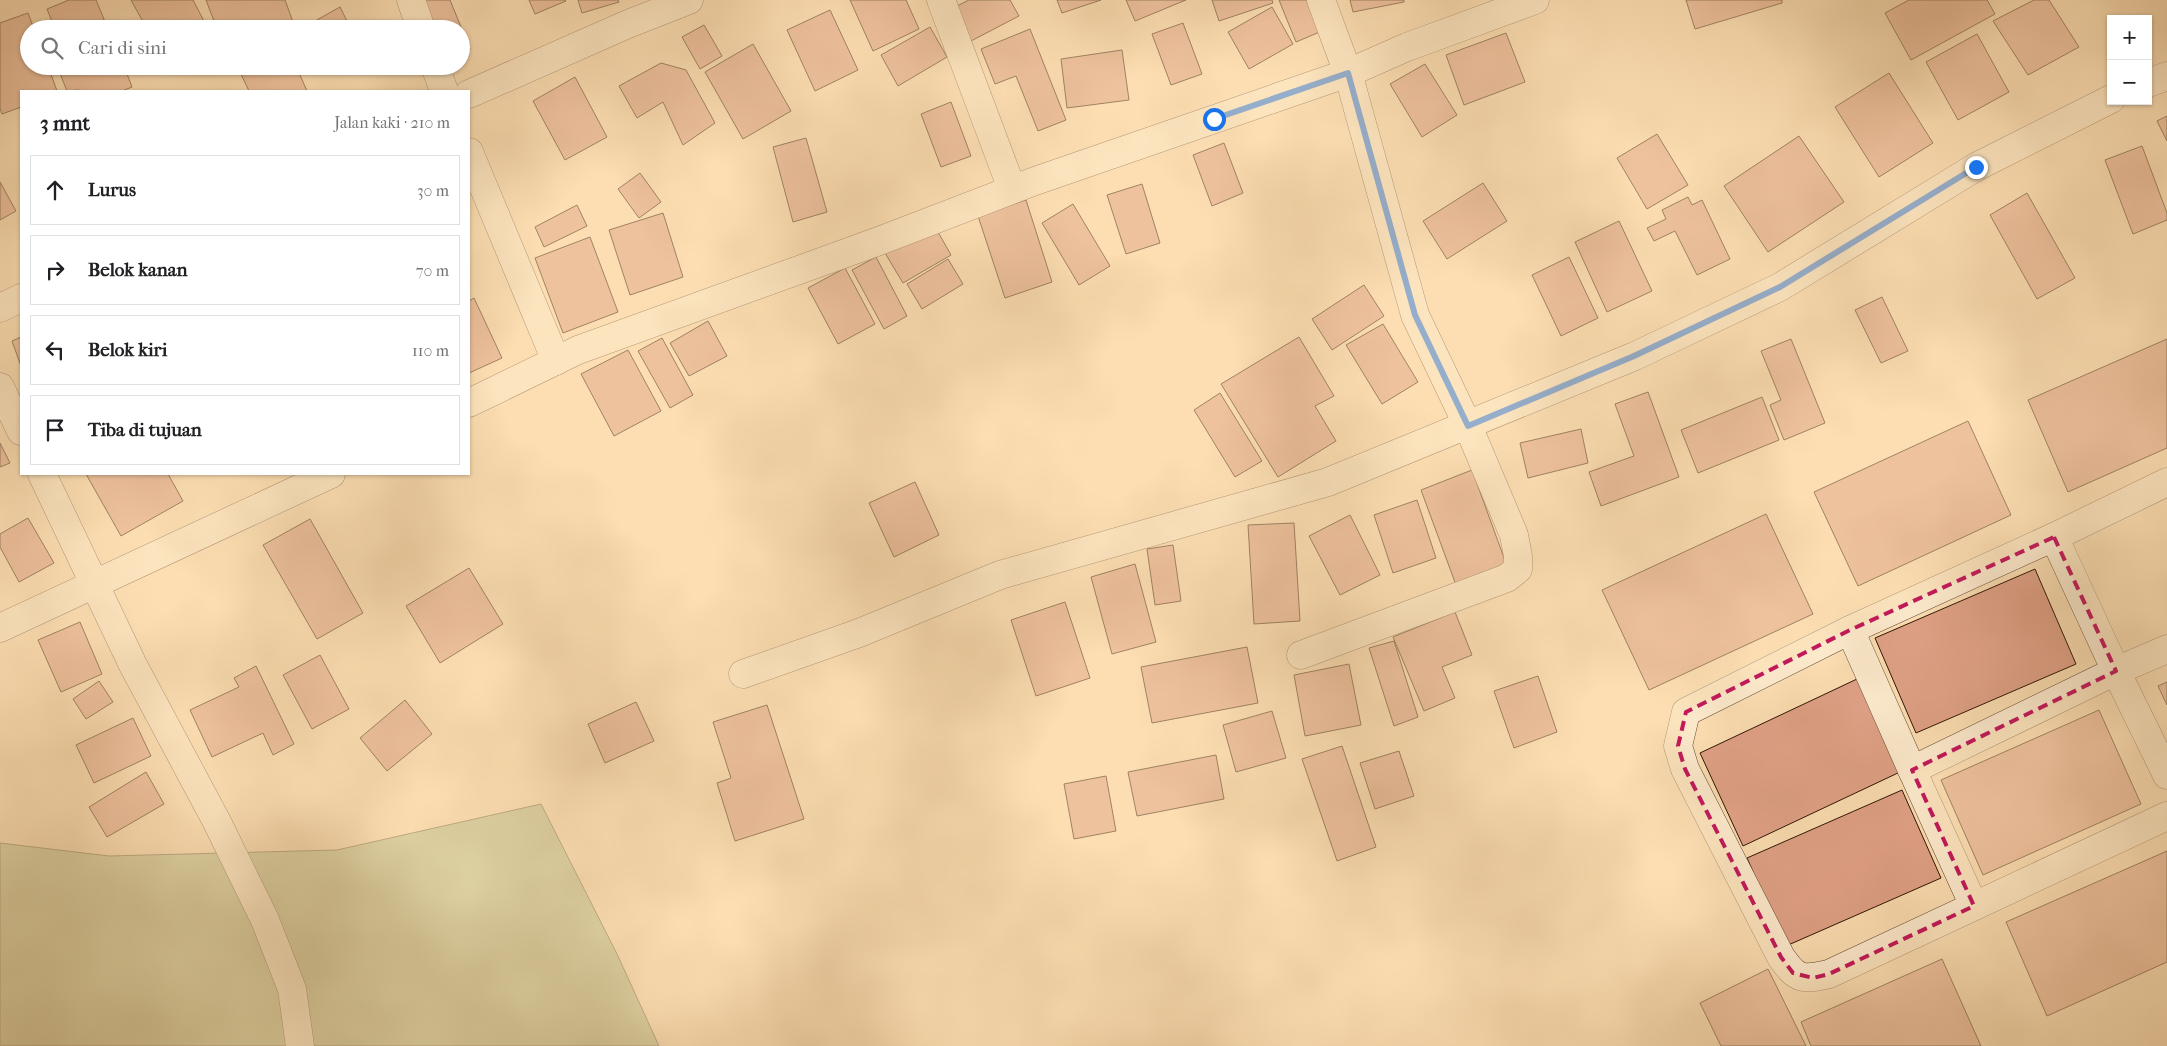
<!DOCTYPE html>
<html lang="id">
<meta charset="utf-8">
<style>
body{margin:0;font-family:"IM FELL French Canon",serif;background:#f6f6f6;color:#202124}
.controls{position:absolute;right:15px;top:15px;display:grid;overflow:hidden;border-radius:0px;box-shadow:0 1px 4px #0004}
.controls button{width:45px;height:45px;display:grid;place-items:center;padding:0;border:0;border-bottom:1px solid #e0e0e0;background:#fff;color:#202124;font:25px sans-serif}
.stop{position:absolute;width:15px;height:15px;margin:-11px;border:4px solid #1a73e8;border-radius:50%;background:#fff}
.stop.end{background:#1a73e8;border-color:#fff;box-shadow:0 1px 5px #0008}
.list{margin:0;padding:0;list-style:none}
h2{display:flex;justify-content:space-between;align-items:center;height:65px;margin:0;padding:0 20px;font-size:21px}
h2 small{font-size:16px;font-weight:400;color:#757577}
.list li{display:grid;grid-template-columns:32px 1fr auto;gap:15px;align-items:center;box-sizing:border-box;height:70px;margin:0 10px 10px;padding:0 10px;border:1px solid #e0e0e0;border-radius:0px}
.list b{display:block;font-size:19px;white-space:nowrap}
.list em{font-size:16px;font-style:normal;color:#757577}
.icon{flex:none;width:28px;height:28px;fill:none;stroke:currentColor;stroke-width:2;stroke-linecap:round;stroke-linejoin:round}
.map{position:relative;flex:none;width:2167px;height:1046px;overflow:hidden}
.search{position:absolute;background:#fff;box-shadow:0 1px 4px #0004;left:20px;top:20px;width:450px;height:55px;display:flex;align-items:center;gap:12px;box-sizing:border-box;padding:0 18px;border-radius:28px;color:#757577;font-size:19px}
.panel{position:absolute;background:#fff;box-shadow:0 1px 4px #0004;left:20px;top:90px;width:450px;height:385px;border-radius:0px}
.map>svg:first-child{display:block}
.green{fill:#bbc28f;stroke:#756b49}
.building{fill:#e0a186;stroke:#2f1403}
.lines{fill:none;stroke-linecap:round;stroke-linejoin:round}
.minor-casing{stroke:#62462f;stroke-width:29}
.minor{stroke:#fdeacd;stroke-width:28}
.route{stroke:#1a73e8;stroke-width:6}
.marked{fill:none;stroke:#c2185b;stroke-width:4;stroke-dasharray:10 6;stroke-linejoin:round}
</style>
<div class="map">
<svg width="2167" height="1046" viewBox="0 0 2167 1046">
<rect width="100%" height="100%" fill="#fcdeb2"/>
<filter id="stains"><feTurbulence type="fractalNoise" baseFrequency=".004" numOctaves="4"/><feColorMatrix values="0 0 0 0 .2 0 0 0 0 .09 0 0 0 0 .02 0 0 0 .5 -.17"/></filter>
<radialGradient id="worn" r=".72"><stop offset=".6" stop-color="#630" stop-opacity="0"/><stop offset="1" stop-color="#630" stop-opacity=".3"/></radialGradient>
<polygon class="green" points="541,804 617,954 659,1046 0,1046 0,843 109,856 337,850"/>
<g class="building">
<polygon points="69,0 96,0 108,29 55,29 47,9"/>
<polygon points="131,0 193,0 208,29 147,29"/>
<polygon points="206,0 285,0 293,22 274,29 217,29"/>
<polygon points="419,0 450,0 470,49 461,52 461,29 430,29"/>
<polygon points="529,0 565,0 566,1 535,14"/>
<polygon points="578,0 618,0 619,2 582,13"/>
<polygon points="850,0 906,0 919,29 873,51"/>
<polygon points="969,0 1010,0 1019,16 969,42 951,9"/>
<polygon points="1057,0 1101,0 1062,13"/>
<polygon points="1126,0 1186,0 1135,21"/>
<polygon points="1212,0 1272,0 1273,3 1219,21"/>
<polygon points="1279,0 1309,0 1322,31 1296,42"/>
<polygon points="1350,0 1404,0 1404,2 1353,12"/>
<polygon points="1686,0 1782,0 1782,3 1695,29"/>
<polygon points="1909,0 1987,0 1995,14 1911,60 1885,13"/>
<polygon points="2034,0 2049,0 2079,47 2028,75 1993,21"/>
<polygon points="340,7 351,29 301,29"/>
<polygon points="1272,7 1293,44 1249,69 1228,32"/>
<polygon points="830,10 858,70 815,91 787,30"/>
<polygon points="28,13 34,29 29,29 29,66 48,66 57,91 21,91 21,107 2,114 0,108 0,23"/>
<polygon points="1183,23 1202,74 1171,85 1152,34"/>
<polygon points="704,25 722,56 700,69 682,37"/>
<polygon points="930,27 947,57 898,86 881,55"/>
<polygon points="1030,29 1066,120 1038,131 1016,76 995,84 981,49"/>
<polygon points="1506,33 1525,82 1464,105 1446,55"/>
<polygon points="1977,34 2009,92 1958,120 1926,62"/>
<polygon points="753,44 791,111 743,139 705,72"/>
<polygon points="1122,50 1129,100 1067,108 1061,59"/>
<polygon points="661,63 686,70 715,123 683,145 663,102 637,118 619,86"/>
<polygon points="1425,64 1457,115 1422,137 1390,84"/>
<polygon points="57,66 124,66 132,87 122,91 79,91 79,90 67,91"/>
<polygon points="237,66 296,66 307,91 249,91"/>
<polygon points="1889,73 1933,143 1879,177 1835,107"/>
<polygon points="575,77 607,137 565,160 533,101"/>
<polygon points="951,102 971,156 941,167 921,114"/>
<polygon points="2167,116 2167,141 2157,121"/>
<polygon points="1657,134 1688,185 1647,209 1617,158"/>
<polygon points="1799,136 1844,202 1768,252 1724,186"/>
<polygon points="806,138 827,212 793,222 773,147"/>
<polygon points="1224,143 1243,193 1212,206 1193,155"/>
<polygon points="2142,146 2167,213 2167,220 2133,234 2105,160"/>
<polygon points="640,173 661,202 639,218 618,189"/>
<polygon points="0,182 16,211 0,220"/>
<polygon points="1483,183 1507,221 1447,259 1423,221"/>
<polygon points="1142,184 1160,243 1126,254 1107,195"/>
<polygon points="2027,193 2075,278 2037,299 1990,215"/>
<polygon points="1688,197 1692,205 1702,200 1730,259 1697,275 1675,231 1654,241 1647,228 1666,219 1662,210"/>
<polygon points="1026,200 1052,282 1005,298 978,216"/>
<polygon points="1073,204 1110,266 1079,285 1042,223"/>
<polygon points="577,205 587,226 544,247 535,227"/>
<polygon points="663,213 683,277 630,295 609,230"/>
<polygon points="1619,221 1652,291 1607,312 1575,242"/>
<polygon points="934,225 951,255 903,283 885,253"/>
<polygon points="590,237 618,312 563,333 535,258"/>
<polygon points="876,257 907,316 884,329 852,270"/>
<polygon points="1569,257 1598,318 1561,336 1532,275"/>
<polygon points="948,259 963,284 922,309 907,284"/>
<polygon points="845,268 875,324 838,344 808,288"/>
<polygon points="1364,285 1384,316 1332,350 1312,319"/>
<polygon points="1882,297 1908,351 1881,363 1855,310"/>
<polygon points="474,298 502,358 469,373 469,301"/>
<polygon points="708,321 727,356 689,376 670,343"/>
<polygon points="1383,324 1418,382 1382,404 1346,345"/>
<polygon points="21,337 21,366 12,341"/>
<polygon points="1299,337 1334,396 1315,406 1336,441 1278,477 1221,384"/>
<polygon points="662,338 693,395 670,408 638,351"/>
<polygon points="1791,339 1825,423 1784,440 1770,405 1781,400 1761,351"/>
<polygon points="2167,339 2167,448 2068,492 2028,400"/>
<polygon points="628,350 661,411 614,436 581,374"/>
<polygon points="1648,392 1679,477 1601,506 1589,472 1634,456 1615,404"/>
<polygon points="1220,393 1262,461 1235,477 1194,410"/>
<polygon points="1762,397 1779,440 1698,473 1681,430"/>
<polygon points="1968,421 2011,515 1858,586 1814,492"/>
<polygon points="1581,429 1588,463 1528,478 1520,443"/>
<polygon points="0,443 10,463 0,467"/>
<polygon points="1472,470 1507,566 1456,585 1421,490"/>
<polygon points="86,474 168,474 183,501 121,536"/>
<polygon points="915,482 939,535 894,557 869,503"/>
<polygon points="1417,500 1436,558 1393,573 1374,515"/>
<polygon points="1766,514 1813,614 1649,690 1602,590"/>
<polygon points="1350,515 1380,575 1340,595 1309,536"/>
<polygon points="28,518 54,563 19,582 0,547 0,534"/>
<polygon points="310,519 363,613 317,639 263,545"/>
<polygon points="1294,523 1300,621 1254,624 1248,525"/>
<polygon points="1173,545 1181,601 1155,605 1147,549"/>
<polygon points="1135,564 1156,642 1112,654 1091,577"/>
<polygon points="469,568 503,624 440,663 406,606"/>
<polygon points="2035,569 2076,664 1916,733 1875,638"/>
<polygon points="1065,602 1090,678 1036,696 1011,620"/>
<polygon points="1455,612 1472,655 1442,667 1455,698 1424,711 1393,637"/>
<polygon points="80,622 102,674 61,692 38,640"/>
<polygon points="1394,641 1418,717 1394,726 1369,648"/>
<polygon points="1247,647 1258,703 1152,723 1141,667"/>
<polygon points="320,655 349,709 312,729 283,675"/>
<polygon points="1349,664 1361,725 1305,736 1294,675"/>
<polygon points="256,666 294,744 273,755 263,733 212,757 190,710 239,687 234,678"/>
<polygon points="1538,676 1557,732 1514,748 1494,691"/>
<polygon points="1857,679 1900,772 1743,846 1700,753"/>
<polygon points="99,681 113,702 86,719 73,699"/>
<polygon points="2167,682 2167,705 2158,686"/>
<polygon points="405,700 432,734 387,771 360,738"/>
<polygon points="636,702 654,741 605,763 588,724"/>
<polygon points="767,705 804,819 735,841 717,783 731,778 713,722"/>
<polygon points="2099,710 2141,804 1983,875 1941,780"/>
<polygon points="1272,711 1286,758 1236,772 1223,725"/>
<polygon points="133,718 151,756 94,783 76,745"/>
<polygon points="1342,746 1376,847 1337,861 1302,759"/>
<polygon points="1399,751 1414,796 1375,809 1360,763"/>
<polygon points="1216,755 1224,799 1137,816 1128,772"/>
<polygon points="146,772 164,804 107,837 89,807"/>
<polygon points="1106,776 1116,831 1074,839 1064,784"/>
<polygon points="1902,790 1941,878 1786,946 1747,858"/>
<polygon points="2167,851 2167,962 2047,1016 2006,922"/>
<polygon points="1942,959 1981,1046 1811,1046 1801,1022"/>
<polygon points="1768,969 1806,1046 1721,1046 1700,1003"/>
</g>
<g class="lines">
<defs>
<g id="minor">
<polyline points="411,0 421,29"/>
<polyline points="941,0 1012,189"/>
<polyline points="435,66 444,91"/>
<polyline points="2148,83 2167,76"/>
<polyline points="469,94 628,24 689,0"/>
<polyline points="469,152 556,361"/>
<polyline points="0,308 21,298"/>
<polyline points="0,387 21,431"/>
<polyline points="469,403 578,350 879,241 1035,181 1348,73 1407,47 1535,0"/>
<polyline points="42,474 133,665 217,822 265,920 292,989 300,1046"/>
<polyline points="2054,537 2116,671 2167,775"/>
<polyline points="0,628 331,474"/>
<polyline points="1850,630 2054,537 2167,482"/>
<path d="M 2167,649 L 2116,671 L 1912,770 L 1850,630 L 1686,712 L 1678,746 L 1685,769 L 1781,957 C 1797,980 1802,980 1829,974 L 2167,816"/>
<polyline points="1301,655 1507,578 1518,569 1518,556 1514,535 1468,426 1415,315 1348,73 1321,0"/>
<polyline points="743,674 859,633 1000,575 1328,482 1635,356 1780,287 1976,167 2111,99"/>
<polyline points="1912,770 1974,906"/>
</g>
</defs>
<use href="#minor" class="minor-casing"/>
<use href="#minor" class="minor"/>
</g>
<g class="lines">
<polyline class="route" points="1214,119 1348,73 1415,315 1468,426 1634,356 1780,287 1976,167"/>
</g>
<path d="M0 0H2167V1046H0ZM 2054,537 L 2116,671 L 1912,770 L 1974,906 L 1829,974 L 1813,978 L 1793,973 L 1781,957 L 1685,769 L 1678,746 L 1686,712 L 1850,630 Z" fill="#fcdeb2" fill-opacity=".55" fill-rule="evenodd"/>
<path class="marked" d="M 2054,537 L 2116,671 L 1912,770 L 1974,906 L 1829,974 L 1813,978 L 1793,973 L 1781,957 L 1685,769 L 1678,746 L 1686,712 L 1850,630 Z"/>
<rect width="100%" height="100%" filter="url(#stains)"/>
<rect width="100%" height="100%" fill="url(#worn)"/>
</svg>
<div class="controls">
<button>+</button>
<button>−</button>
</div>
<div class="stop" style="left:1214px;top:119px"></div>
<div class="stop end" style="left:1976px;top:167px"></div>
<div class="search"><svg class="icon" aria-label="search" viewBox="0 0 24 24"><circle cx="10" cy="10" r="6"/><path d="M15 15l6 6"/></svg>Cari di sini</div>
<section class="panel">
<h2>3 mnt<small>Jalan kaki · 210 m</small></h2>
<ul class="list">
<li><svg class="icon" aria-label="ahead" viewBox="0 0 24 24"><path d="M12 20V5M6 11l6-6 6 6"/></svg><div><b>Lurus</b></div><em>30 m</em></li>
<li><svg class="icon" aria-label="right" viewBox="0 0 24 24"><path d="M7 20v-9h11M14 6l5 5-5 5"/></svg><div><b>Belok kanan</b></div><em>70 m</em></li>
<li><svg class="icon" aria-label="left" viewBox="0 0 24 24"><path d="M17 20v-9H6M10 6l-5 5 5 5"/></svg><div><b>Belok kiri</b></div><em>110 m</em></li>
<li><svg class="icon" aria-label="arrive" viewBox="0 0 24 24"><path d="M6 21V4h12l-3 4 3 4H6"/></svg><div><b>Tiba di tujuan</b></div></li>
</ul>
</section>
</div>
